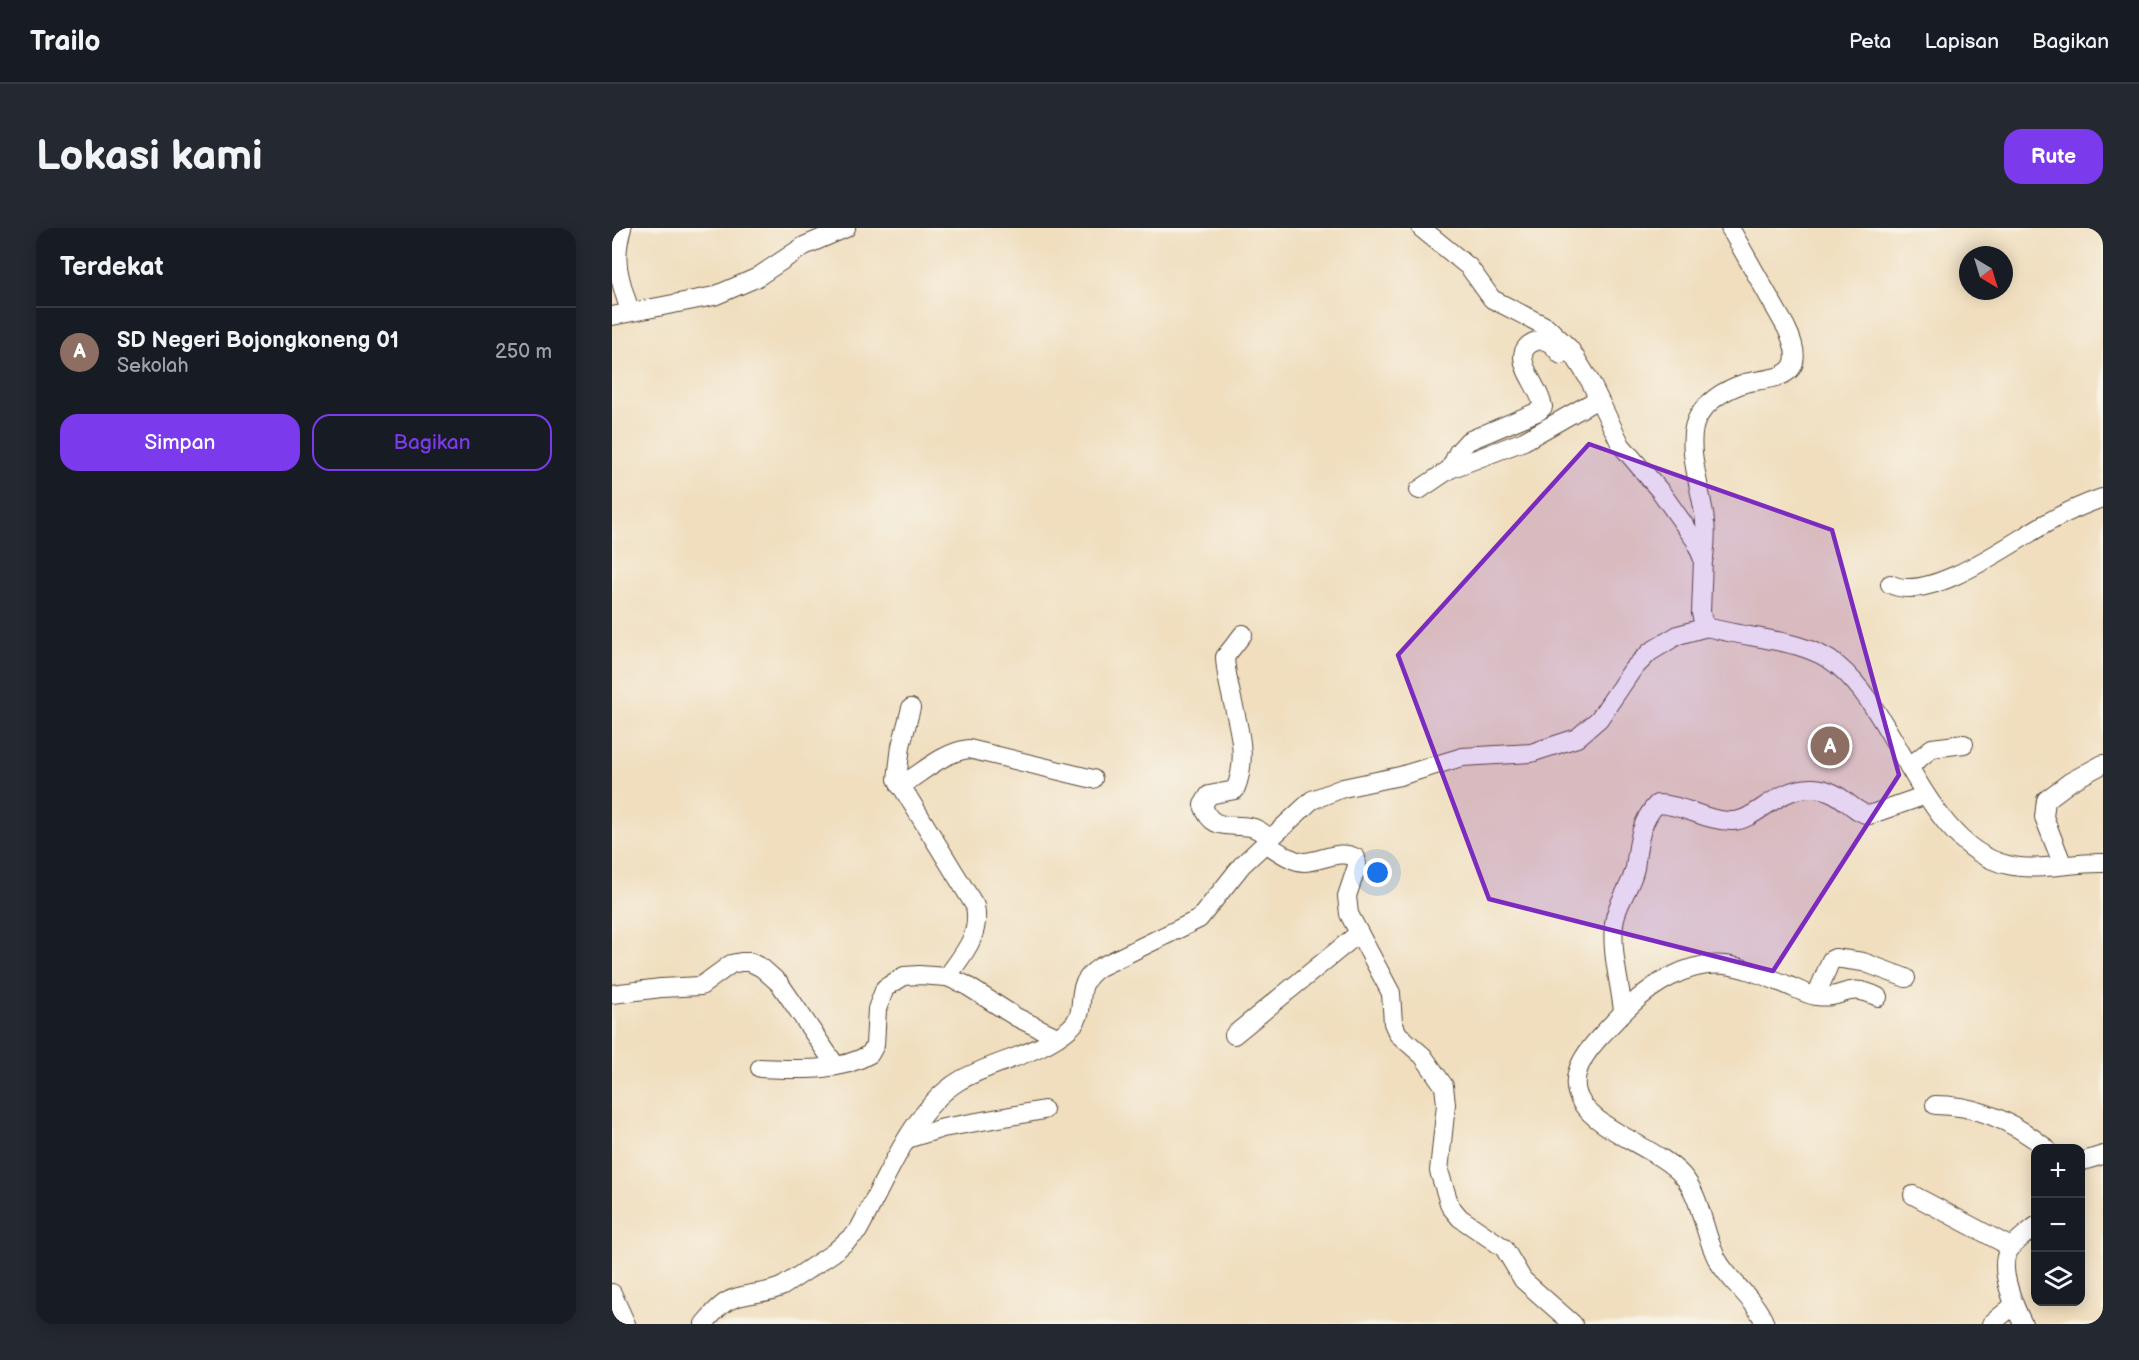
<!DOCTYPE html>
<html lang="id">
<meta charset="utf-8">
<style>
body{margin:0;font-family:"Balsamiq Sans",sans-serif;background:#242831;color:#f1f3f6}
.controls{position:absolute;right:18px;bottom:18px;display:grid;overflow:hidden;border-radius:12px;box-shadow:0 3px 15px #0003}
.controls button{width:54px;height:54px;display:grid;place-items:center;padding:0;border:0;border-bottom:2px solid #363941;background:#171b24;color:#f1f3f6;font:30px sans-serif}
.compass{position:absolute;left:1347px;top:18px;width:54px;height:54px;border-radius:50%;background:#171b24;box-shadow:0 3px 15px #0003;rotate:142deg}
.you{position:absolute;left:766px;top:645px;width:21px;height:21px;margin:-15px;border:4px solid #fff;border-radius:50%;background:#1a73e8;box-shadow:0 0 0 9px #1a73e833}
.badge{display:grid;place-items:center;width:39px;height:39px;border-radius:50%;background:#7c3aed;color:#fff;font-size:20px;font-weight:700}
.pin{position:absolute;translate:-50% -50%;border:3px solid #fff;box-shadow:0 2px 6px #0006}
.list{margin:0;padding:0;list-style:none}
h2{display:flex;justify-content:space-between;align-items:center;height:78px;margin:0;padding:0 24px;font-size:26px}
h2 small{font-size:20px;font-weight:400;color:#9ea1a6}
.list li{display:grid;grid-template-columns:39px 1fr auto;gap:18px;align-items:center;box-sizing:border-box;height:90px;padding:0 24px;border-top:2px solid #363941}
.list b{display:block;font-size:22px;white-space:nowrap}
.list p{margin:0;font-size:20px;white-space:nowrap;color:#9ea1a6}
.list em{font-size:20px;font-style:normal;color:#9ea1a6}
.actions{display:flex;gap:12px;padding:18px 24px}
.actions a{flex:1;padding:14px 0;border:2px solid #7c3aed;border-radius:18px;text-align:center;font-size:21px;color:#7c3aed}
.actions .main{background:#7c3aed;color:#fff}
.icon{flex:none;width:33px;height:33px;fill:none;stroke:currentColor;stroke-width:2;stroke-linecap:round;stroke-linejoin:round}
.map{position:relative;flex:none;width:1491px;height:1096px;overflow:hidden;border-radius:18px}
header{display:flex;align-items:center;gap:36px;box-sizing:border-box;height:84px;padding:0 30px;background:#171b24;border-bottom:2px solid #363941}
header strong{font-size:28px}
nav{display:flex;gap:33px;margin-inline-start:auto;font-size:21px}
.intro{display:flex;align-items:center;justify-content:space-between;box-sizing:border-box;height:144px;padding:0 36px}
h1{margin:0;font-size:42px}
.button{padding:15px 27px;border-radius:18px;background:#7c3aed;color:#fff;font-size:21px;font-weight:700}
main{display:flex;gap:36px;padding:0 36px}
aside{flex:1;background:#171b24;border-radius:18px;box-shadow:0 3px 15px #0003}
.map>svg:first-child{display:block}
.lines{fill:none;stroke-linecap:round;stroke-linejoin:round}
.minor-casing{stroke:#564536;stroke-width:20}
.minor{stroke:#fff;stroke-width:18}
.marked{fill:#7b2cbf;fill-opacity:0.2;stroke:#7b2cbf;stroke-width:4.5;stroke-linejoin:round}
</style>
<header>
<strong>Trailo</strong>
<nav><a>Peta</a><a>Lapisan</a><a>Bagikan</a></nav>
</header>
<div class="intro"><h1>Lokasi kami</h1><a class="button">Rute</a></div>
<main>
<aside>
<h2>Terdekat<small></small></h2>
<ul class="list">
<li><span class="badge" style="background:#8d6e63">A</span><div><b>SD Negeri Bojongkoneng 01</b><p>Sekolah</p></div><em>250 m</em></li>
</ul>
<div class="actions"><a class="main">Simpan</a><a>Bagikan</a></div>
</aside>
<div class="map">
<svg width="1491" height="1096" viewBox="0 0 1491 1096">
<rect width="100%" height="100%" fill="#f7f3e8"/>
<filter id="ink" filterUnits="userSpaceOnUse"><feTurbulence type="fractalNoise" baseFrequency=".0167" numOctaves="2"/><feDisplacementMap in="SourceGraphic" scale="12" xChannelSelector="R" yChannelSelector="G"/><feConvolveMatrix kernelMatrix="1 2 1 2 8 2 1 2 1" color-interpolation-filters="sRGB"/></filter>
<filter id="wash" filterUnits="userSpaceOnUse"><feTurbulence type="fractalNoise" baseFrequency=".008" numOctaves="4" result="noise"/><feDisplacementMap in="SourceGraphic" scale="24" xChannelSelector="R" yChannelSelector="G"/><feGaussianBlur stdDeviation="1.35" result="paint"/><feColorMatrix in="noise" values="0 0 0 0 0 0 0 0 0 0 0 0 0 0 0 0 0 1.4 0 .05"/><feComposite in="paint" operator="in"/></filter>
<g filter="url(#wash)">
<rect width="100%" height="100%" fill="#f0debe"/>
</g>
<g filter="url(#ink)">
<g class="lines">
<defs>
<g id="minor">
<path d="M 10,0 C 0,33 8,52 18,83"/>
<path d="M 809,0 L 857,39 L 880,71 L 935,99 L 958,121 L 978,153 L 1009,217 L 1049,264 L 1083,312 L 1091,331 L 1089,385 L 1091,393 L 1095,399 C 1136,411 1191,410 1225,437 C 1287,487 1314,619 1396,637 C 1426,644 1460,634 1491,635"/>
<polyline points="0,88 102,68 144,50 192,18 234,0"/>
<path d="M 838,241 L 846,224 L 856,213 L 927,183 L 931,179 C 928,161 912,146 911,129 C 911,115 929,108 939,116 C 943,119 946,124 949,127"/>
<polyline points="807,262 838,241 912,213 986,171"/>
<path d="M 1092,330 C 1093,318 1095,306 1093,294 C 1091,266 1071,214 1086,189 C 1096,172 1115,161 1133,155 C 1147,151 1178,152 1182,134 C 1185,123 1179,109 1174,99 L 1118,0"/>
<path d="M 1278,356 C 1316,376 1398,316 1431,297 C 1450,286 1470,277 1490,270"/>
<path d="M 631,406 L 613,429 C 615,474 642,518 623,562 L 597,567 L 591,577 C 599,604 618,595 638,599 C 646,600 652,606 658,611"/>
<path d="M 299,480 L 289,518 L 285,551 L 363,678 C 369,708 351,726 335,749"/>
<polyline points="1297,539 1320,520 1352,516"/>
<path d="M 288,558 C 310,545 331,524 357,521 L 481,551"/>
<path d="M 653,615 C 663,621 680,634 692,634 C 709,634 728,620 744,630 L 745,638 L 735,668 L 737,686 L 779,765 L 781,795 L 786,806 L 811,828 L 832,858 L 834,876 L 827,943 L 838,978 L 848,990 L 892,1020 L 911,1052 L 961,1096"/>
<polyline points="1450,635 1432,589 1434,572 1458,554 1491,536"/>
<polyline points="0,766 49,760 89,758 119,736 129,734 138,734 150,740 168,756 224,838"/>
<polyline points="1204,768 1219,732 1223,730 1251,734 1294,750"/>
<path d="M 1011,783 C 1008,755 999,725 1002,696 C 1004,675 1019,660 1023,640 C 1026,617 1028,593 1045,576 C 1071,576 1095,594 1121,593 C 1145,592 1165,559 1201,560 C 1229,561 1238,583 1257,587 L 1314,567"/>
<polyline points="622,807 747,705"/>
<path d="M 148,840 C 185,841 225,845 258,826 L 263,817 L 265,781 L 273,760 L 292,748 L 307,747 L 335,749 L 352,756 L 404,789 L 445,809"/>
<path d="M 1323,877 C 1365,877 1402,894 1434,920"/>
<polyline points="295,911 331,900 432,882"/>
<polyline points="1468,934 1491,927"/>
<polyline points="1301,967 1399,1019"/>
<polyline points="0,1065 14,1096"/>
<path d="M 92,1096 C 99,1088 106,1078 116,1073 C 133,1064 153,1067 171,1058 L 221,1025 L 246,1003 C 272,956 300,881 347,853 C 381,833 427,827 458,800 C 480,780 456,760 488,739 L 587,691 L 630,637 L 700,572 L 731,560 L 788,548 L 850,529 L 919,525 L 965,510 L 987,491 L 1021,441 L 1038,424 L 1066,407 L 1095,399"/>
<path d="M 1153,1096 C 1143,1070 1118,1055 1105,1031 C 1091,1005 1090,969 1070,947 C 1033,906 915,889 986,811 C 1008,787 1030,763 1058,749 C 1104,725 1132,740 1175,757 C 1185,761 1195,767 1205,768 C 1233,772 1234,753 1266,769"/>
<polyline points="1379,1096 1402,1077"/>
<path d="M 1411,1096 C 1403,1080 1386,1041 1396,1024 C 1402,1014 1415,1005 1424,998"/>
</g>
</defs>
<use href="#minor" class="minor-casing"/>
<use href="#minor" class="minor"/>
</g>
</g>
<path class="marked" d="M 977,216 L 1220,302 L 1287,547 L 1161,743 L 877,671 L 786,427 Z"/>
</svg>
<div class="controls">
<button>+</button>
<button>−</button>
<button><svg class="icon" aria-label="layers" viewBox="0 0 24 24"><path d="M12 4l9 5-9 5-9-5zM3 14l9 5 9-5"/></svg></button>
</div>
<svg class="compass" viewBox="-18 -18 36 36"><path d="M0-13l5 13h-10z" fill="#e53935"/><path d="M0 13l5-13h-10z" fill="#9ea1a6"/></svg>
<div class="you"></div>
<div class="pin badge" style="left:1218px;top:518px;background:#8d6e63">A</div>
</div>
</main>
